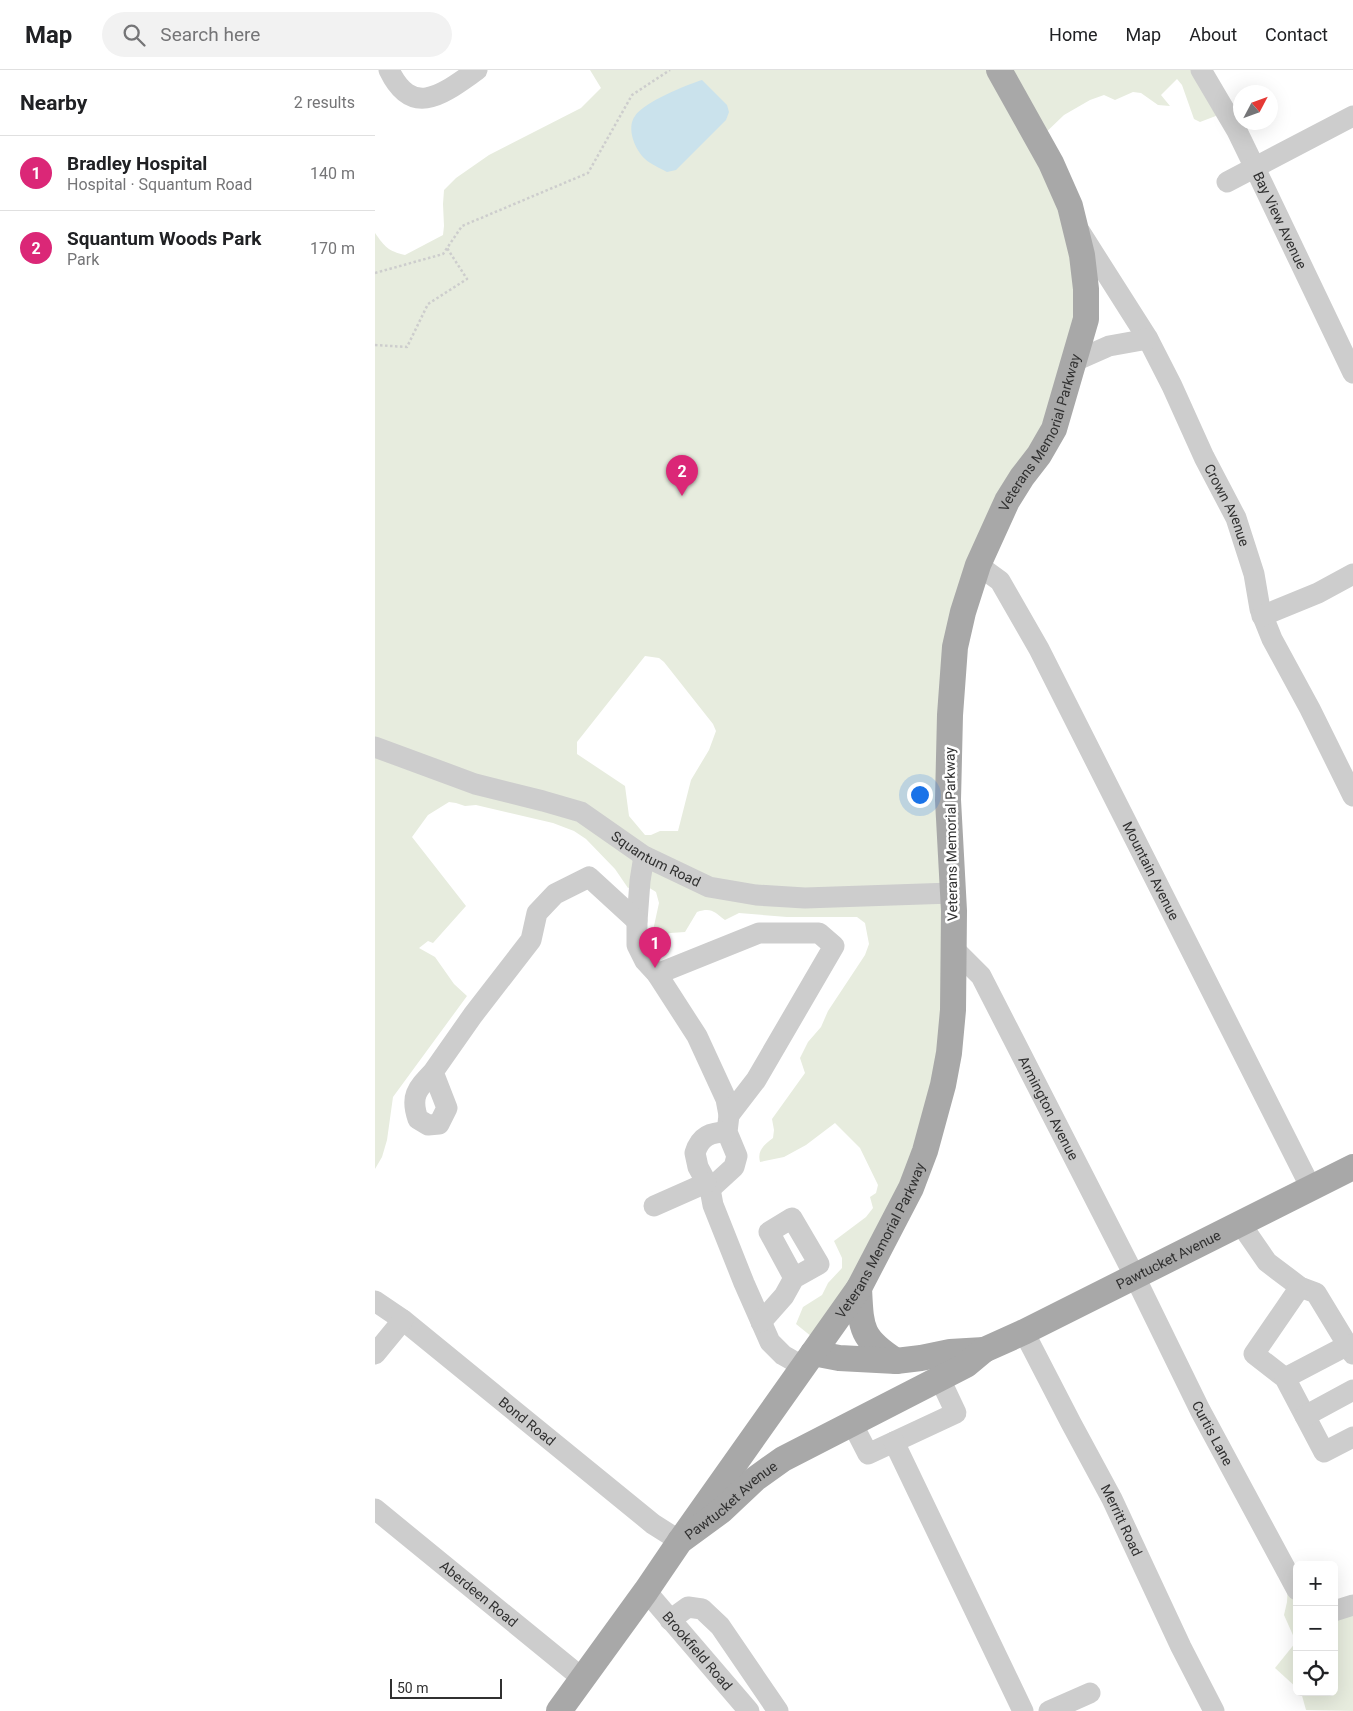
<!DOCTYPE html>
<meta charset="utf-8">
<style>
body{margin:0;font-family:Roboto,sans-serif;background:#f2f2f2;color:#202124}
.controls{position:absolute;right:15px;bottom:15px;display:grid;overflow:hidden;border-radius:8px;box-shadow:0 5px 20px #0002}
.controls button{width:45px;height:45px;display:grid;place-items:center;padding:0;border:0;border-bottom:1px solid #e0e0e0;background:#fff;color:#202124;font:25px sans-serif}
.compass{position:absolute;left:858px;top:15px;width:45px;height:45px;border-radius:50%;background:#fff;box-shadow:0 5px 20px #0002;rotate:49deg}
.scale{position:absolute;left:15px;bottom:12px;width:112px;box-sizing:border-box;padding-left:5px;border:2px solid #303030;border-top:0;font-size:14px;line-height:18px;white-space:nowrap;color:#303030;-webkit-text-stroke:4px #fff;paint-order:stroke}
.you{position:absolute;left:544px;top:724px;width:18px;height:18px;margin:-12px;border:4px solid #fff;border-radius:50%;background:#1a73e8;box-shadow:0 0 0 8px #1a73e833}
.badge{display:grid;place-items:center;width:32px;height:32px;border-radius:50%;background:#db2777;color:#fff;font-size:16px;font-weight:700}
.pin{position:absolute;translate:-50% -41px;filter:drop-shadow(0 1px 2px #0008)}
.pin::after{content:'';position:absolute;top:26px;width:18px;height:15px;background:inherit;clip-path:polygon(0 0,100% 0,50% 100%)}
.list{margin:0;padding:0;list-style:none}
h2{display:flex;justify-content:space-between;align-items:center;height:65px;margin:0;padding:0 20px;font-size:21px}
h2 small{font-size:16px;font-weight:400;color:#757577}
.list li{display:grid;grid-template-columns:32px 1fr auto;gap:15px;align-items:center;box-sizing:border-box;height:75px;padding:0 20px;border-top:1px solid #e0e0e0}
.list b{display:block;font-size:19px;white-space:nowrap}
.list p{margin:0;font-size:16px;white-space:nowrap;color:#757577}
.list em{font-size:16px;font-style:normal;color:#757577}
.icon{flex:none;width:28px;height:28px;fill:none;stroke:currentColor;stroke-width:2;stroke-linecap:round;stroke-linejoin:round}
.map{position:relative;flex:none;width:978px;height:1641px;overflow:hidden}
header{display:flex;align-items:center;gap:30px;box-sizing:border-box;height:70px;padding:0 25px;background:#fff;border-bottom:1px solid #e0e0e0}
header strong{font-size:24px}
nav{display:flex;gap:28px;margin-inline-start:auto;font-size:18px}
.search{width:350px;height:45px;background:#f2f2f2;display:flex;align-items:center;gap:12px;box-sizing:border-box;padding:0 18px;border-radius:28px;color:#757577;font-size:19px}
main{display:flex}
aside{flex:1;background:#fff}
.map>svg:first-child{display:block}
.green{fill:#e7ecde;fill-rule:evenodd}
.water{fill:#cae2ec}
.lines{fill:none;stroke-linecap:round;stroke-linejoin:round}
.path{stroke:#cdcdcd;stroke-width:2.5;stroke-dasharray:2.5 2.5;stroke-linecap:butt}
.minor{stroke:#cdcdcd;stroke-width:21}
.major{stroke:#a8a8a8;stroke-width:26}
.labels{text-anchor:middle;stroke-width:5;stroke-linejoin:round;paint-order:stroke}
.street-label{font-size:14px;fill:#303030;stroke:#fff}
</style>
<header>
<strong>Map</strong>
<div class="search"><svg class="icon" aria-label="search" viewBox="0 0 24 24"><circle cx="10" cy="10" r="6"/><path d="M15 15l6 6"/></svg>Search here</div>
<nav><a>Home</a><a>Map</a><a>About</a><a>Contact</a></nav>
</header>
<main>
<aside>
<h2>Nearby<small>2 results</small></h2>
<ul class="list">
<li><span class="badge">1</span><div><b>Bradley Hospital</b><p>Hospital · Squantum Road</p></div><em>140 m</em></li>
<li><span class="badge">2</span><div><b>Squantum Woods Park</b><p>Park</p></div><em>170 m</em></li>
</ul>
</aside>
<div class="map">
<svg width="978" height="1641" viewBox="0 0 978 1641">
<rect width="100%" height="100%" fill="#fff"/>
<g class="green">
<path d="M 215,0 L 824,0 L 846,44 L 825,52 L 819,49 L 807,15 L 802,9 L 786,25 L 795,36 L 783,35 L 766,23 L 758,22 L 740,30 L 729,25 L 715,30 L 689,45 L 664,69 L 712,247 L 586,547 L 561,1047 L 442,1271 L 421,1254 L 428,1237 L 447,1225 L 453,1213 L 467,1198 L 467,1188 L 459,1171 L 491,1147 L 498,1138 L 495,1127 L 501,1123 L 503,1115 L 485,1078 L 460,1053 L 431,1075 L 409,1087 L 385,1092 C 382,1080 389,1075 398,1068 L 399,1060 L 397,1049 L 430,1003 L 425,988 L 433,972 L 446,957 L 453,941 L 490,885 L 494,874 L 490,853 L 482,847 L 412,847 L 364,843 L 350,850 C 339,842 337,837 322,842 L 310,862 L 295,863 L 281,870 L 277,865 L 284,833 L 281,822 C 271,815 265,813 253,818 L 240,799 L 211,769 L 199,761 L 178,753 L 101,735 L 90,736 L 81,733 L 74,732 L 53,745 L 37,767 L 91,836 L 58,873 L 53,871 L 44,878 L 60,887 L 79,914 L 92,926 L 18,1027 L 12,1070 L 7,1087 L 0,1099 L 0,163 C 10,177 13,181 30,185 L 68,165 L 69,156 L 68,134 L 69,120 L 81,108 L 114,85 L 206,38 L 226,18 ZM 270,586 L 284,588 L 289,592 L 338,654 L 341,661 L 334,680 L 316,710 L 303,761 L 285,761 L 276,765 L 270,765 L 254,746 L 250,716 L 202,684 L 202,672 Z"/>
<polygon points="913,1515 922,1518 922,1618 900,1598 921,1572 909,1545 912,1532"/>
<polygon points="978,1534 978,1641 931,1640 926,1622 959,1622 959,1541"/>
</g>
<path class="water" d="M 327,10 L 352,35 L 354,42 L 351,50 L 301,100 L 292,102 C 285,98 275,94 269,88 C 260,79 251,58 260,46 C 269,32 311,15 327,10 Z"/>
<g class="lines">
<g class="path">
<polyline points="0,203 68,184 87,156 213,103 257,25 295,0"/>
<polyline points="0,275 32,277 53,234 92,209 72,178"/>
</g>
<g class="minor">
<path d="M 14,0 C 38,50 69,23 102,0"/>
<path id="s1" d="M 826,0 L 862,61 L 880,98 L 978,303"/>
<polyline points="852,112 978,46"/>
<path id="s2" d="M 705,162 L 773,269 L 797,316 L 829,387 L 861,448 L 879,504 L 885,539 L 897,569 L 935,639 L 978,726"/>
<polyline points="700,291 734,276 773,269"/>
<path id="s3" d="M 603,495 L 625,511 L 664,579 L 936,1118"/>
<polyline points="887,546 943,523 978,504"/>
<path id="s4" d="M 0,677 L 100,714 L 168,731 L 206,742 L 269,786 L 334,817 L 381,825 L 430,828 L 577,823"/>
<polyline points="269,786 265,811 262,851 262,875 270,891 282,904 322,966 351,1029 354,1045 352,1062 362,1086 359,1097 335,1119"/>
<path id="s5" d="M 578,878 L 606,906 L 759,1205 L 825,1340 L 922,1520"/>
<polyline points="282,904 384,863 444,863 459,876 381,1010 354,1045"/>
<path d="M 58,1002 C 42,1019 35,1026 43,1049 L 53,1055 L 64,1054 L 72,1038 L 58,1002 L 98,945 L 156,870 L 162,843 L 180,824 L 214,807 L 262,851"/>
<path d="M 352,1062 C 336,1062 325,1066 320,1083 L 323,1097 L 335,1119 L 338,1135 L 369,1213 L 395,1272 L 408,1285 L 429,1297"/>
<polyline points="279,1136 331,1113"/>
<polyline points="865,1153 892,1192 925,1217 941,1223 978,1284"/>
<polyline points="925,1217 879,1284 910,1308 949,1382 978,1367"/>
<path id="s6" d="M 0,1231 L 28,1250 L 278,1454 L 305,1471"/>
<polyline points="386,1252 409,1226 419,1208 394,1162 417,1148 444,1194 419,1208"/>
<path id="s7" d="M 649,1262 L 696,1353 L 737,1429 L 806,1577 L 839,1641"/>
<polyline points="0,1284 28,1250"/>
<polyline points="910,1308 973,1275"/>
<polyline points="930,1346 978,1320"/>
<polyline points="477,1353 493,1384 581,1343 565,1309"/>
<polyline points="519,1372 648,1641"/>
<path id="s8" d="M 0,1439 L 207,1608"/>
<path id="s9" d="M 271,1521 L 374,1641"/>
<polyline points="959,1541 978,1535"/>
<polyline points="295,1550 313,1537 327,1539 345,1556 403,1641"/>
<polyline points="674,1641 715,1623"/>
</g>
<g class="major">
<path d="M 484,1218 C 486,1258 485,1268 521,1291"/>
<polyline points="438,1283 464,1288 521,1291 546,1288 575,1282 609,1280"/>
<path id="s10" d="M 305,1471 L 484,1218 L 536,1118 L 550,1081 L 568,1015 L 574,983 L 578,940 L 579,841 L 573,730 L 575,645 L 580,577 L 588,542 L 603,495 L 632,431 L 647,407 L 664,385 L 679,359 L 711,249 L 711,219 L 707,185 L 695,136 L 676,93 L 624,0"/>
<path id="s11" d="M 184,1641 L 271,1521 L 305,1471 L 346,1441 L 380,1409 L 408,1389 L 591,1295 L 609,1280 L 649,1262 L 978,1097"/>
</g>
</g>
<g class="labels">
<g class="street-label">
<text dy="5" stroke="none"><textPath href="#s1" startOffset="170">Bay View Avenue</textPath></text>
<text dy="5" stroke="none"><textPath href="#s10" startOffset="1202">Veterans Memorial Parkway</textPath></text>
<text dy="5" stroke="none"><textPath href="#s2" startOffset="311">Crown Avenue</textPath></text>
<text transform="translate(576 764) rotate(-91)" y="5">Veterans Memorial Parkway</text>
<text dy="5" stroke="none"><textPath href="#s4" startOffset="305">Squantum Road</textPath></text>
<text dy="5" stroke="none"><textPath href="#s3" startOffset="354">Mountain Avenue</textPath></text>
<text dy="5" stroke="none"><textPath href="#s5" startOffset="188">Armington Avenue</textPath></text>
<text dy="5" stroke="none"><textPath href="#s10" startOffset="362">Veterans Memorial Parkway</textPath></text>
<text dy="5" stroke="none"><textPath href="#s11" startOffset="775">Pawtucket Avenue</textPath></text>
<text dy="5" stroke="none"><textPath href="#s6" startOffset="194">Bond Road</textPath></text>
<text dy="5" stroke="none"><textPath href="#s5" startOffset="552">Curtis Lane</textPath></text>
<text dy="5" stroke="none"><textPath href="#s11" startOffset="274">Pawtucket Avenue</textPath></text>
<text dy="5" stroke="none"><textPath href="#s7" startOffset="212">Merritt Road</textPath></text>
<text dy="5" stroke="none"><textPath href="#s8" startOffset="134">Aberdeen Road</textPath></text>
<text dy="5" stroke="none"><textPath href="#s9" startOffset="79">Brookfield Road</textPath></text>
</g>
</g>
</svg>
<div class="controls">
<button>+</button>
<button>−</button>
<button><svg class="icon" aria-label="locate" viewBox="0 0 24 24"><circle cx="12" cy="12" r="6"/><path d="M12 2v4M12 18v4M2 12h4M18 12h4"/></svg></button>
</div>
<svg class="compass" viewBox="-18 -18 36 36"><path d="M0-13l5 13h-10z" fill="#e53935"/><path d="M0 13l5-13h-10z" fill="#757577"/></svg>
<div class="scale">50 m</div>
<div class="you"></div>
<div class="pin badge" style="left:280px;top:898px">1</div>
<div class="pin badge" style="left:307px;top:426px">2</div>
</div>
</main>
